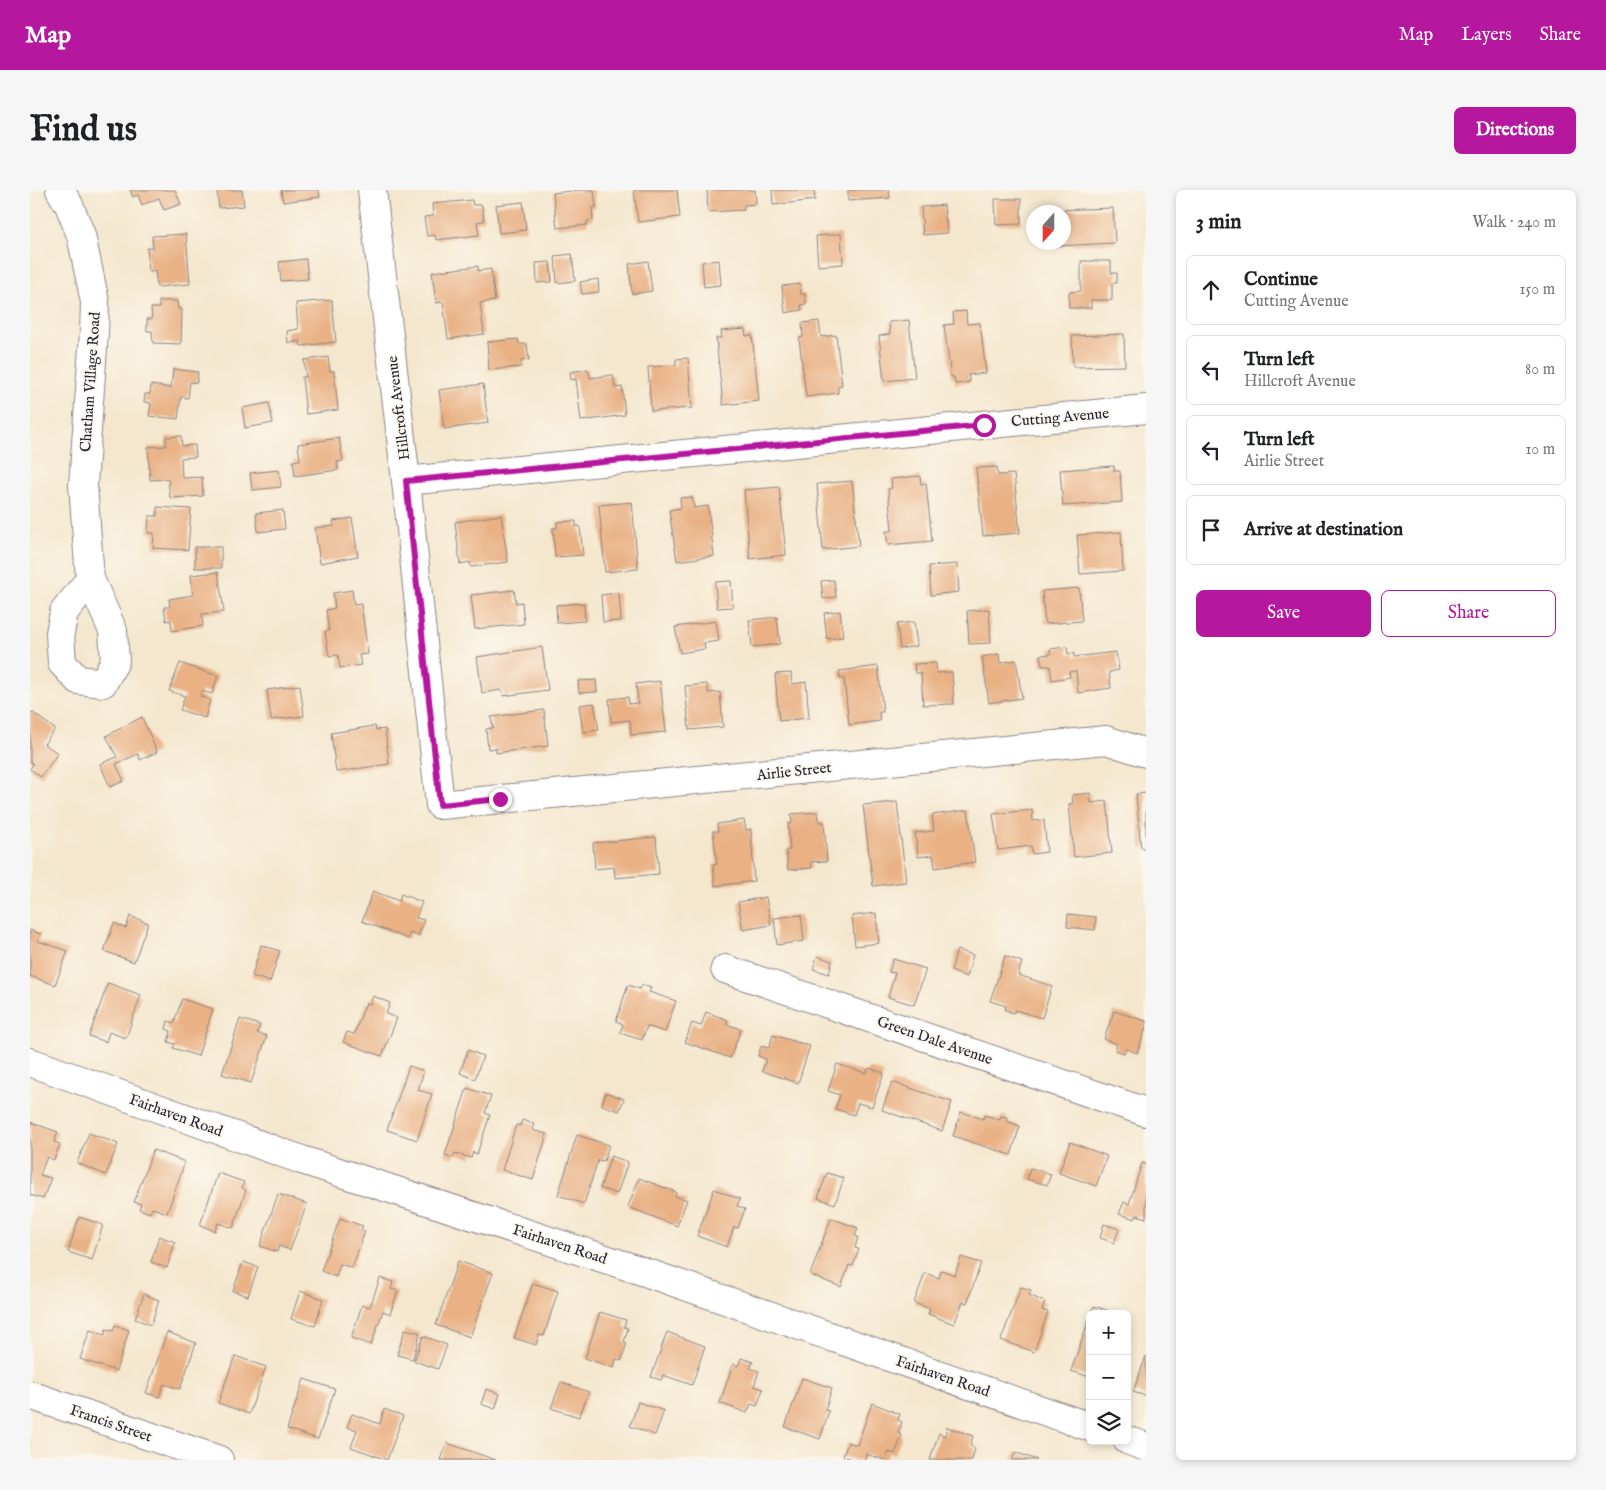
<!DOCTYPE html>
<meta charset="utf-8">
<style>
body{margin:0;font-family:"IM FELL English",serif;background:#f6f6f6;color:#202124}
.controls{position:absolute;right:15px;bottom:15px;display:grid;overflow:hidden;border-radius:8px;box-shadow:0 2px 8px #0003}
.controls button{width:45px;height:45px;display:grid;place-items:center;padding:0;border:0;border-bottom:1px solid #e0e0e0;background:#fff;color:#202124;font:25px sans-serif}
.compass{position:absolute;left:996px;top:15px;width:45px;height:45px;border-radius:50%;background:#fff;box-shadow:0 2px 8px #0003;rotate:201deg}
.stop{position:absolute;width:15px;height:15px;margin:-11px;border:4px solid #b5179e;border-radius:50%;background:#fff}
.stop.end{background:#b5179e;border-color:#fff;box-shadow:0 1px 5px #0008}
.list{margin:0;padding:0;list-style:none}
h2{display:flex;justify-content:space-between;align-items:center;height:65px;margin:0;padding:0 20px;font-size:21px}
h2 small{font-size:16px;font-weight:400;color:#757577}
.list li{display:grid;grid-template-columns:32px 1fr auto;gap:15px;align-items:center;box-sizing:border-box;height:70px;margin:0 10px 10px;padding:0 10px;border:1px solid #e0e0e0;border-radius:8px}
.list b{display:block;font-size:19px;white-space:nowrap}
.list p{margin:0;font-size:16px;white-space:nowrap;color:#757577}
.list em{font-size:16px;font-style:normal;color:#757577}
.actions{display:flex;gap:10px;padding:15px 20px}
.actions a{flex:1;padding:11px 0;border:1px solid #b5179e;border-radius:8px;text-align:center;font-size:18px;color:#b5179e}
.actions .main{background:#b5179e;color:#fff}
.icon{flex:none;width:28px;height:28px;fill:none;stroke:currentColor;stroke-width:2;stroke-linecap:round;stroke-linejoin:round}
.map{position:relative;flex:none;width:1116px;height:1270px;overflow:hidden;border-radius:8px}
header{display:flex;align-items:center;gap:30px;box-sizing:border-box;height:70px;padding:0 25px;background:#b5179e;color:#fff}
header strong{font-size:24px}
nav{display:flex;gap:28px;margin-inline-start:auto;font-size:18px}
.intro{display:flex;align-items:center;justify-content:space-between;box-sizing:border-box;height:120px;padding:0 30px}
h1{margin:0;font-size:35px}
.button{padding:12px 22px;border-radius:8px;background:#b5179e;color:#fff;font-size:18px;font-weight:700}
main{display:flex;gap:30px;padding:0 30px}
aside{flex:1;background:#fff;border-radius:8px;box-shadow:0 2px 8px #0003}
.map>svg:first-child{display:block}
.building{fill:#e9b184}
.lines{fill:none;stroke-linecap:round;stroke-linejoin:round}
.minor-casing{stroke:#8b8484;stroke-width:30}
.minor{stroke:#fff;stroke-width:28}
.route{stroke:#b5179e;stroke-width:6}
.labels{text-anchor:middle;stroke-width:4;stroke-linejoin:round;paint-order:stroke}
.street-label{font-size:15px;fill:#22223b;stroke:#fbf7ec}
</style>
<header>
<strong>Map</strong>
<nav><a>Map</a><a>Layers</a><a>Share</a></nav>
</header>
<div class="intro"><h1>Find us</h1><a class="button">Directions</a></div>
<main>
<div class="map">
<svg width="1116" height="1270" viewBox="0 0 1116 1270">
<rect width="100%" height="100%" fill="#fbf7ec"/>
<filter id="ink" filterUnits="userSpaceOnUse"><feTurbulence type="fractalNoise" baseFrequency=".02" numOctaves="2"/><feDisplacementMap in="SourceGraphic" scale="10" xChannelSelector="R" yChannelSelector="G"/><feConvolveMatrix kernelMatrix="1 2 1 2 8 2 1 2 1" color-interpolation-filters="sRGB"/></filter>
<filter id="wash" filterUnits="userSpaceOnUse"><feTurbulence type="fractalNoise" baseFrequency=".0096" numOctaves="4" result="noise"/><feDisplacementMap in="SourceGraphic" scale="20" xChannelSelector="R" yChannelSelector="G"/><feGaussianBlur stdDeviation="1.12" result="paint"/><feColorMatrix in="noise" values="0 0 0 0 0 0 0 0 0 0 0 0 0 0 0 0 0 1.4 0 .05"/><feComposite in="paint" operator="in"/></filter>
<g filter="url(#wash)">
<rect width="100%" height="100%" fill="#f4e7ce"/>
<g id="blocks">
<g class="building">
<polygon points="100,0 145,0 151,14 134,20 129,8 112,15 108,5 103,7"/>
<polygon points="187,0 212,0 214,16 189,18"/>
<polygon points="251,0 289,0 290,7 253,12"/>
<polygon points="551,0 564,0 566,17 562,18 563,30 557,31 557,35 527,38 523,3"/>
<polygon points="604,0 647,0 650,27 608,32"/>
<polygon points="677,0 725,0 726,14 714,15 714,20 678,22"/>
<polygon points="742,0 784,0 785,10 743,15"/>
<polygon points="818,0 859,0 860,8 818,11"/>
<polygon points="965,9 991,9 991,34 966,35"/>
<polygon points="442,10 443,15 452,15 454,31 447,32 449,45 406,50 405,45 397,46 394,27 403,26 402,14"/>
<polygon points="493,12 496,40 469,43 466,15"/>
<polygon points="914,15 917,43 893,45 891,17"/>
<polygon points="1083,18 1085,53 1025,56 1025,52 1034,52 1034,22 1023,22 1023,20"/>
<polygon points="156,44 160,94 127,97 125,81 119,82 117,58 123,58 122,46"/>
<polygon points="811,44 813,74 788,76 786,46"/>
<polygon points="542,64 545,91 527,93 525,66"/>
<polygon points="276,69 278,89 251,91 249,72"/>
<polygon points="689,70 691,95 674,97 672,72"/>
<polygon points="618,71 622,101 602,104 599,74"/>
<polygon points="1051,71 1081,71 1081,83 1087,83 1087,93 1082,93 1082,110 1061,110 1061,118 1039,118 1039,102 1051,101"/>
<polygon points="520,72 522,92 507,93 506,73"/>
<polygon points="448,76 448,81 461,79 465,111 450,113 454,144 418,149 413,112 406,113 402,82"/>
<polygon points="568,89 569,102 552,104 550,92"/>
<polygon points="770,94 771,104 775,104 776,114 771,115 772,120 755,123 752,96"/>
<polygon points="302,110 306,152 271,156 270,151 258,153 257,141 268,139 266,113"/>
<polygon points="129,111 147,111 148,119 152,119 151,154 123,153 122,141 117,141 117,129 122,129 121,118 129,118"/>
<polygon points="936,121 937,134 950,133 956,183 938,185 940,192 925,194 924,187 921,187 914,135 924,134 923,122"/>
<polygon points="879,130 885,188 854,191 849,146 860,144 859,132"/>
<polygon points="789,131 791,147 806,145 812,195 808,196 808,203 776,207 769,148 773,147 772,133"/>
<polygon points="715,139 716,146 722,145 729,211 693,215 686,148 692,148 691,141"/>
<polygon points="1094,144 1095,176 1043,177 1042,146"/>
<polygon points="488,149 489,154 497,154 499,170 491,171 491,177 459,180 457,152"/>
<polygon points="298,167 300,181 304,181 308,220 276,224 272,187 276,187 274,170"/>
<polygon points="658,168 662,218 621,221 618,177 646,175 646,169"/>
<polygon points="143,179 168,182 167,193 160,192 158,208 151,207 148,229 119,226 121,213 114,212 115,204 120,204 121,195 141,198"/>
<polygon points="558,179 560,188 583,185 585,198 592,197 595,225 551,231 546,189 541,190 540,182"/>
<polygon points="453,194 458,233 414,239 409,200"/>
<polygon points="239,213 243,233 215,238 212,218"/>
<polygon points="151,246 152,256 165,255 166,267 151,268 152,288 172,287 173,306 140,308 138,289 120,290 118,257 136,256 136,247"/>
<polygon points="309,248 313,271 307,272 308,280 265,286 263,271 270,270 268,254"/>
<polygon points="1084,276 1084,281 1090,281 1092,312 1033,316 1030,280"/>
<polygon points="967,277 968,285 984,284 990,343 953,346 946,278"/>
<polygon points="249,280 251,297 222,300 220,283"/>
<polygon points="890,286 891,294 896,293 902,351 858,355 856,341 862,341 858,299 862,298 861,289"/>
<polygon points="822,291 829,356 793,360 787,294"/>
<polygon points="749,297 756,365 720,369 714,300"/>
<polygon points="662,307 664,318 678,316 684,366 647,371 639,320 651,318 650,308"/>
<polygon points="602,312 608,379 575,382 569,315"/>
<polygon points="127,317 161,319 158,360 123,358 124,343 118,343 119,326 127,326"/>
<polygon points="253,320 255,339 228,342 226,323"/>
<polygon points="471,325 478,372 441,377 440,372 430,374 425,332"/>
<polygon points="322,328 328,366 290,373 285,338 304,336 303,331"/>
<polygon points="546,331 546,336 550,336 553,365 525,367 523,338 527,338 527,332"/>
<polygon points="1091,342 1093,381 1050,384 1047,345"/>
<rect x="165" y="357" width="26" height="21"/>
<polygon points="927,374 929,402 901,405 899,376"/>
<polygon points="188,382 194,422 172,424 173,436 142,441 141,430 136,431 134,417 140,417 139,409 163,405 161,385"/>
<polygon points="804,390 806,407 793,409 791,391"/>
<polygon points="701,391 703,417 687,418 685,392"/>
<polygon points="1049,398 1052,431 1015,434 1012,401"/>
<polygon points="322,400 324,415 331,414 338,464 329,465 331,475 310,478 308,465 299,466 295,441 299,441 296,420 305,418 303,403"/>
<polygon points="484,400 486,413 492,412 494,434 445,439 441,405"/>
<polygon points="589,403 591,431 573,432 571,405"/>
<polygon points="554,413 555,431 527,433 526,415"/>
<polygon points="959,419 961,453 939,454 937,421"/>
<polygon points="810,421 813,447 797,449 794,423"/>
<polygon points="747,427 750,454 722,457 719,430"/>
<polygon points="686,431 689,451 674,453 675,459 650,463 645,437"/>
<polygon points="884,432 887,456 870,459 867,434"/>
<polygon points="512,457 518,500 473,506 472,500 452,503 447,467"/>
<polygon points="1037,457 1038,464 1044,463 1044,467 1086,462 1089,480 1079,482 1081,498 1048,503 1046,481 1039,482 1040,487 1022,490 1020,476 1012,476 1010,465 1021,464 1020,459"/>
<polygon points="969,464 970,473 986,470 992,508 959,513 952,467"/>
<polygon points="150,473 188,486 182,504 172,501 170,506 180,510 175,528 150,520 155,506 139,501"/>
<polygon points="906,473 907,483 922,482 924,514 893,515 891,483 885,483 884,474"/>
<polygon points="848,476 853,522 849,522 850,531 819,535 814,488 810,489 809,481"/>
<polygon points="761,483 762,494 776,492 779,528 749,531 745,484"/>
<polygon points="566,490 567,502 549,503 548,491"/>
<polygon points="630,491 636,542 601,545 600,530 581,532 579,509 598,507 599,514 608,513 606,494"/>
<polygon points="677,494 678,503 690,502 693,537 659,540 655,496"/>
<polygon points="270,495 274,526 241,530 237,500"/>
<polygon points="564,513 569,540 553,542 549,515"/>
<polygon points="514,520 518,556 466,563 466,558 458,559 456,539 463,538 461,527"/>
<polygon points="2,522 25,539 14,554 28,563 11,587 0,579 3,574 0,571 0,525"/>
<polygon points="112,527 127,562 110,570 108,564 86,574 94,591 80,597 70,574 87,567 76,546"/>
<polygon points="345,536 346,540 355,539 359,574 306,582 301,543"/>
<polygon points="1060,603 1061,613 1077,611 1082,663 1044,667 1039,614 1043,613 1042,605"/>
<polygon points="1116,603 1116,658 1111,658 1106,604"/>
<polygon points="867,612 876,692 843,696 833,615"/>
<polygon points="938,620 945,672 905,678 903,665 888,667 885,643 904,641 902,625"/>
<polygon points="1002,620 1003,631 1014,630 1017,662 1002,664 1001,656 968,660 963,624"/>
<polygon points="788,622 789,632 794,632 797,671 781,672 782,678 758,680 756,660 760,660 758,634 762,633 761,624"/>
<polygon points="714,630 716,640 721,639 724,691 685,696 683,675 687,674 683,641 688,641 687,634"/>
<polygon points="626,647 629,684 585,688 584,677 565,679 563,653"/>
<polygon points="343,701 369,711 371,704 392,712 386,728 394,730 388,746 380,743 378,749 332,731"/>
<polygon points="736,707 741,735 713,740 708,712"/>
<polygon points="846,723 849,753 825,756 822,726"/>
<polygon points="1038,724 1066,727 1065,740 1037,737"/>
<polygon points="771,725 774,751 747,755 744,728"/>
<polygon points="100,726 118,733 104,772 74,761 84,733 96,738"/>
<polygon points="0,740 11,744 8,751 38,761 25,795 0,786"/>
<polygon points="231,755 250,761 240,792 222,786"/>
<polygon points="927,760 943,765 937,787 921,781"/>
<polygon points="787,766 802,771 799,784 783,779"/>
<polygon points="975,766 992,772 988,785 1022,796 1012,828 985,820 984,823 975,820 976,816 960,811"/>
<polygon points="863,769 896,779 884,815 858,807 865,783 859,782"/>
<polygon points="78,793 111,805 96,848 79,842 76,852 59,846"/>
<polygon points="598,795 610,799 612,795 621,798 619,802 646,811 635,842 617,836 612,850 590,843 593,834 586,831"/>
<polygon points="343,806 360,813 356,824 367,828 352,866 313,852 317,842 324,844 336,813 340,814"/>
<polygon points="152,809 183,819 168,866 143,858 145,854 138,852 141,841 136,839 138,831 144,833"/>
<polygon points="1084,821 1116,831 1116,837 1107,863 1096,859 1094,863 1085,860 1087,854 1074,849"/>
<polygon points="676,822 698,830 696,834 711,839 700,868 655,852 662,833 671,836"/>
<polygon points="210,829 230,835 227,843 237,846 221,893 192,884"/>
<polygon points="743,845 780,856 768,893 732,881 736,869 728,866 731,856 739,858"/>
<polygon points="438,860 453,866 445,889 430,883"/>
<polygon points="807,874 836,883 839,878 854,883 842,917 828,913 824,925 805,919 810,905 798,901"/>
<polygon points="379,876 394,881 388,900 402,904 387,950 357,940"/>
<polygon points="862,892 922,912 912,941 852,920"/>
<polygon points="437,898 461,906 455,923 460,925 447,964 443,962 441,968 425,963 423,968 415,965"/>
<polygon points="576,902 594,909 589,921 572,915"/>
<polygon points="931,922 953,929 955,925 970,930 971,926 977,927 976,931 990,936 981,965 923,946"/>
<polygon points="492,930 504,934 502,940 517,944 503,990 472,980 486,935 490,936"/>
<polygon points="0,932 28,942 24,952 30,954 24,970 17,967 10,985 21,988 13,1009 0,1005"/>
<polygon points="59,943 88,954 76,985 47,973"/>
<polygon points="547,945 579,955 574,971 568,970 554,1014 528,1005"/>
<polygon points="1040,952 1077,966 1066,996 1029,983"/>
<polygon points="123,960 155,972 137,1023 122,1018 120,1023 109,1019 111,1014 104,1012"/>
<polygon points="581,966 598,972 587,1004 570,998"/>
<polygon points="1112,973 1116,974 1116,1028 1107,1025 1105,1029 1089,1024 1094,1012 1099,1014"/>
<polygon points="1000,978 1021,984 1017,995 997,989"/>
<polygon points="188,983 214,992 212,998 216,1000 203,1038 188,1033 185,1041 170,1035"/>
<polygon points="797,983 814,988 805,1014 788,1008"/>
<polygon points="609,988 646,1002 645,1006 657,1010 647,1036 598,1017"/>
<polygon points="684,999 710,1009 707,1016 715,1019 708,1038 704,1037 697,1057 667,1046"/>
<polygon points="248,1004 277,1014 260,1060 249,1056 247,1062 230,1056"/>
<polygon points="49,1027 73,1035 62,1070 38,1062"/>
<polygon points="310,1028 333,1036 331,1040 335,1041 322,1078 310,1074 306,1087 291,1081"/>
<polygon points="801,1028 828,1038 825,1046 828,1047 825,1058 829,1059 823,1076 819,1075 811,1097 780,1085"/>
<polygon points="1074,1034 1089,1039 1084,1053 1070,1048"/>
<polygon points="129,1046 145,1052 137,1078 121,1072"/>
<polygon points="931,1067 951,1073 937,1113 933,1112 924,1134 898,1124 900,1119 884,1113 895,1083 909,1088 911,1080 925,1085"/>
<polygon points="428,1071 463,1083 440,1147 406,1135"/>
<polygon points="213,1072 228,1077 218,1106 203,1101"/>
<polygon points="350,1088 363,1092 361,1099 368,1101 360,1124 353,1121 341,1155 321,1148 332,1115 340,1117"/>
<polygon points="503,1093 528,1101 514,1146 509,1145 506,1155 484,1148"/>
<polygon points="991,1097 1001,1100 999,1105 1015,1112 1012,1120 1018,1122 1004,1162 971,1150"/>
<polygon points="270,1101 293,1109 285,1136 261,1129"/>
<polygon points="114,1104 129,1110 121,1135 105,1129"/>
<polygon points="1064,1116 1085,1123 1085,1124 1061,1124"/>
<polygon points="570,1122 596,1130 594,1137 598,1138 594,1152 597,1153 591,1171 586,1169 584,1178 555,1168"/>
<polygon points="1059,1129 1060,1129 1060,1187 1041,1181"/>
<polygon points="85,1135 99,1140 86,1181 50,1169 60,1140 75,1145 76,1139 83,1141"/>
<polygon points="375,1139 390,1143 383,1169 367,1165"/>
<polygon points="137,1142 166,1153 150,1199 134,1194 129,1207 116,1203"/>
<polygon points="637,1142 675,1156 662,1195 633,1185 631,1190 621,1187"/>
<polygon points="393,1146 417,1155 408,1179 384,1171"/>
<polygon points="205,1166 236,1177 219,1224 188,1213"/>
<polygon points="1116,1166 1116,1206 1103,1202"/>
<polygon points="711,1168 723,1172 720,1178 729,1181 724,1196 733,1199 727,1216 721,1214 717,1223 690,1213 703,1174 708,1176"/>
<polygon points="772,1188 802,1198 795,1220 799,1221 790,1249 755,1237"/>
<polygon points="274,1189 305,1199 288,1249 257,1239"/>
<polygon points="531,1192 559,1202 549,1227 521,1218"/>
<polygon points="456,1199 470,1204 465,1219 451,1214"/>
<polygon points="608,1212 634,1221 625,1245 600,1236"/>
<polygon points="842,1213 870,1224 868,1230 872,1232 868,1243 872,1245 865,1264 859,1262 855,1270 836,1264 834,1270 825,1270 813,1266 818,1252 827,1255"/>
<polygon points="354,1219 373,1226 357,1270 321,1257 327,1240 317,1237 322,1224 350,1234"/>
<polygon points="917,1237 943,1246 940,1256 945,1258 942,1270 900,1270 909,1243 915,1246"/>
<polygon points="417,1253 466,1270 411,1270"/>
<polygon points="985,1262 1007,1270 982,1270"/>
</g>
</g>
</g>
<g filter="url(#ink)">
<use href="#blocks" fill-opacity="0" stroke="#8b8484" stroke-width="1"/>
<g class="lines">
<defs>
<g id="minor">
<polyline points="30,0 39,15 51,45 65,112 64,143 53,295 60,389 83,441 85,471 73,493 48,490 32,473 30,443 34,422 60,389"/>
<polyline points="342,0 376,291 410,615 1076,550 1116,563"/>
<polyline points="376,291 1116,219"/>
<polyline points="695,779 1116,922"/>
<polyline points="0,872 272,970 612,1081 1060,1237"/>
<polyline points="0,1205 189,1270"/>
<polyline points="1097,1250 1116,1257"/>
</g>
</defs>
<use href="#minor" class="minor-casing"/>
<use href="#minor" class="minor"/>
</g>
</g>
<g class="lines" filter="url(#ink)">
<polyline class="route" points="470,609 410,615 376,291 954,235"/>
</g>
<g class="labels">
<g class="street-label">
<text transform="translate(60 192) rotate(-86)" y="5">Chatham Village Road</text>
<text transform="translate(368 218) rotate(-97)" y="5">Hillcroft Avenue</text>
<text transform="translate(1030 227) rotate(-5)" y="5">Cutting Avenue</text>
<text transform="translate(764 581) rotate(-6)" y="5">Airlie Street</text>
<text transform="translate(905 850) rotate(19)" y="5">Green Dale Avenue</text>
<text transform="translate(146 925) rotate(20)" y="5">Fairhaven Road</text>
<text transform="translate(530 1054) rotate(18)" y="5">Fairhaven Road</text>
<text transform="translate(913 1186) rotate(19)" y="5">Fairhaven Road</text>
<text transform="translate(81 1233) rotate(19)" y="5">Francis Street</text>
</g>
</g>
</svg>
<div class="controls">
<button>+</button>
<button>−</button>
<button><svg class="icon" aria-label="layers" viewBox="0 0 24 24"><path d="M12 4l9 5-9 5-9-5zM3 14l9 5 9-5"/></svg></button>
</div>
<svg class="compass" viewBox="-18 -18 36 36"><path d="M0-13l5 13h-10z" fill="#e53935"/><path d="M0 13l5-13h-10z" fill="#757577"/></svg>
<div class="stop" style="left:954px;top:235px"></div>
<div class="stop end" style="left:470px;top:609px"></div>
</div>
<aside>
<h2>3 min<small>Walk · 240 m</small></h2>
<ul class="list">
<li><svg class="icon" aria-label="ahead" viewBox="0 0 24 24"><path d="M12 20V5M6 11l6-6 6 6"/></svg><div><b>Continue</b><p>Cutting Avenue</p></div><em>150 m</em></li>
<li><svg class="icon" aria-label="left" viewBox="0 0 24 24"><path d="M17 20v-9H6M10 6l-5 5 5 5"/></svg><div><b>Turn left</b><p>Hillcroft Avenue</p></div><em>80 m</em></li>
<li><svg class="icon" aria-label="left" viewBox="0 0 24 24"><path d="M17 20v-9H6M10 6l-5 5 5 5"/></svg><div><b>Turn left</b><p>Airlie Street</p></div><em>10 m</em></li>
<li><svg class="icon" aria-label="arrive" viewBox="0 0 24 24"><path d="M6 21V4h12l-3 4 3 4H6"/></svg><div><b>Arrive at destination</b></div></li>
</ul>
<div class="actions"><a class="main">Save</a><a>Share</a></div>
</aside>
</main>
